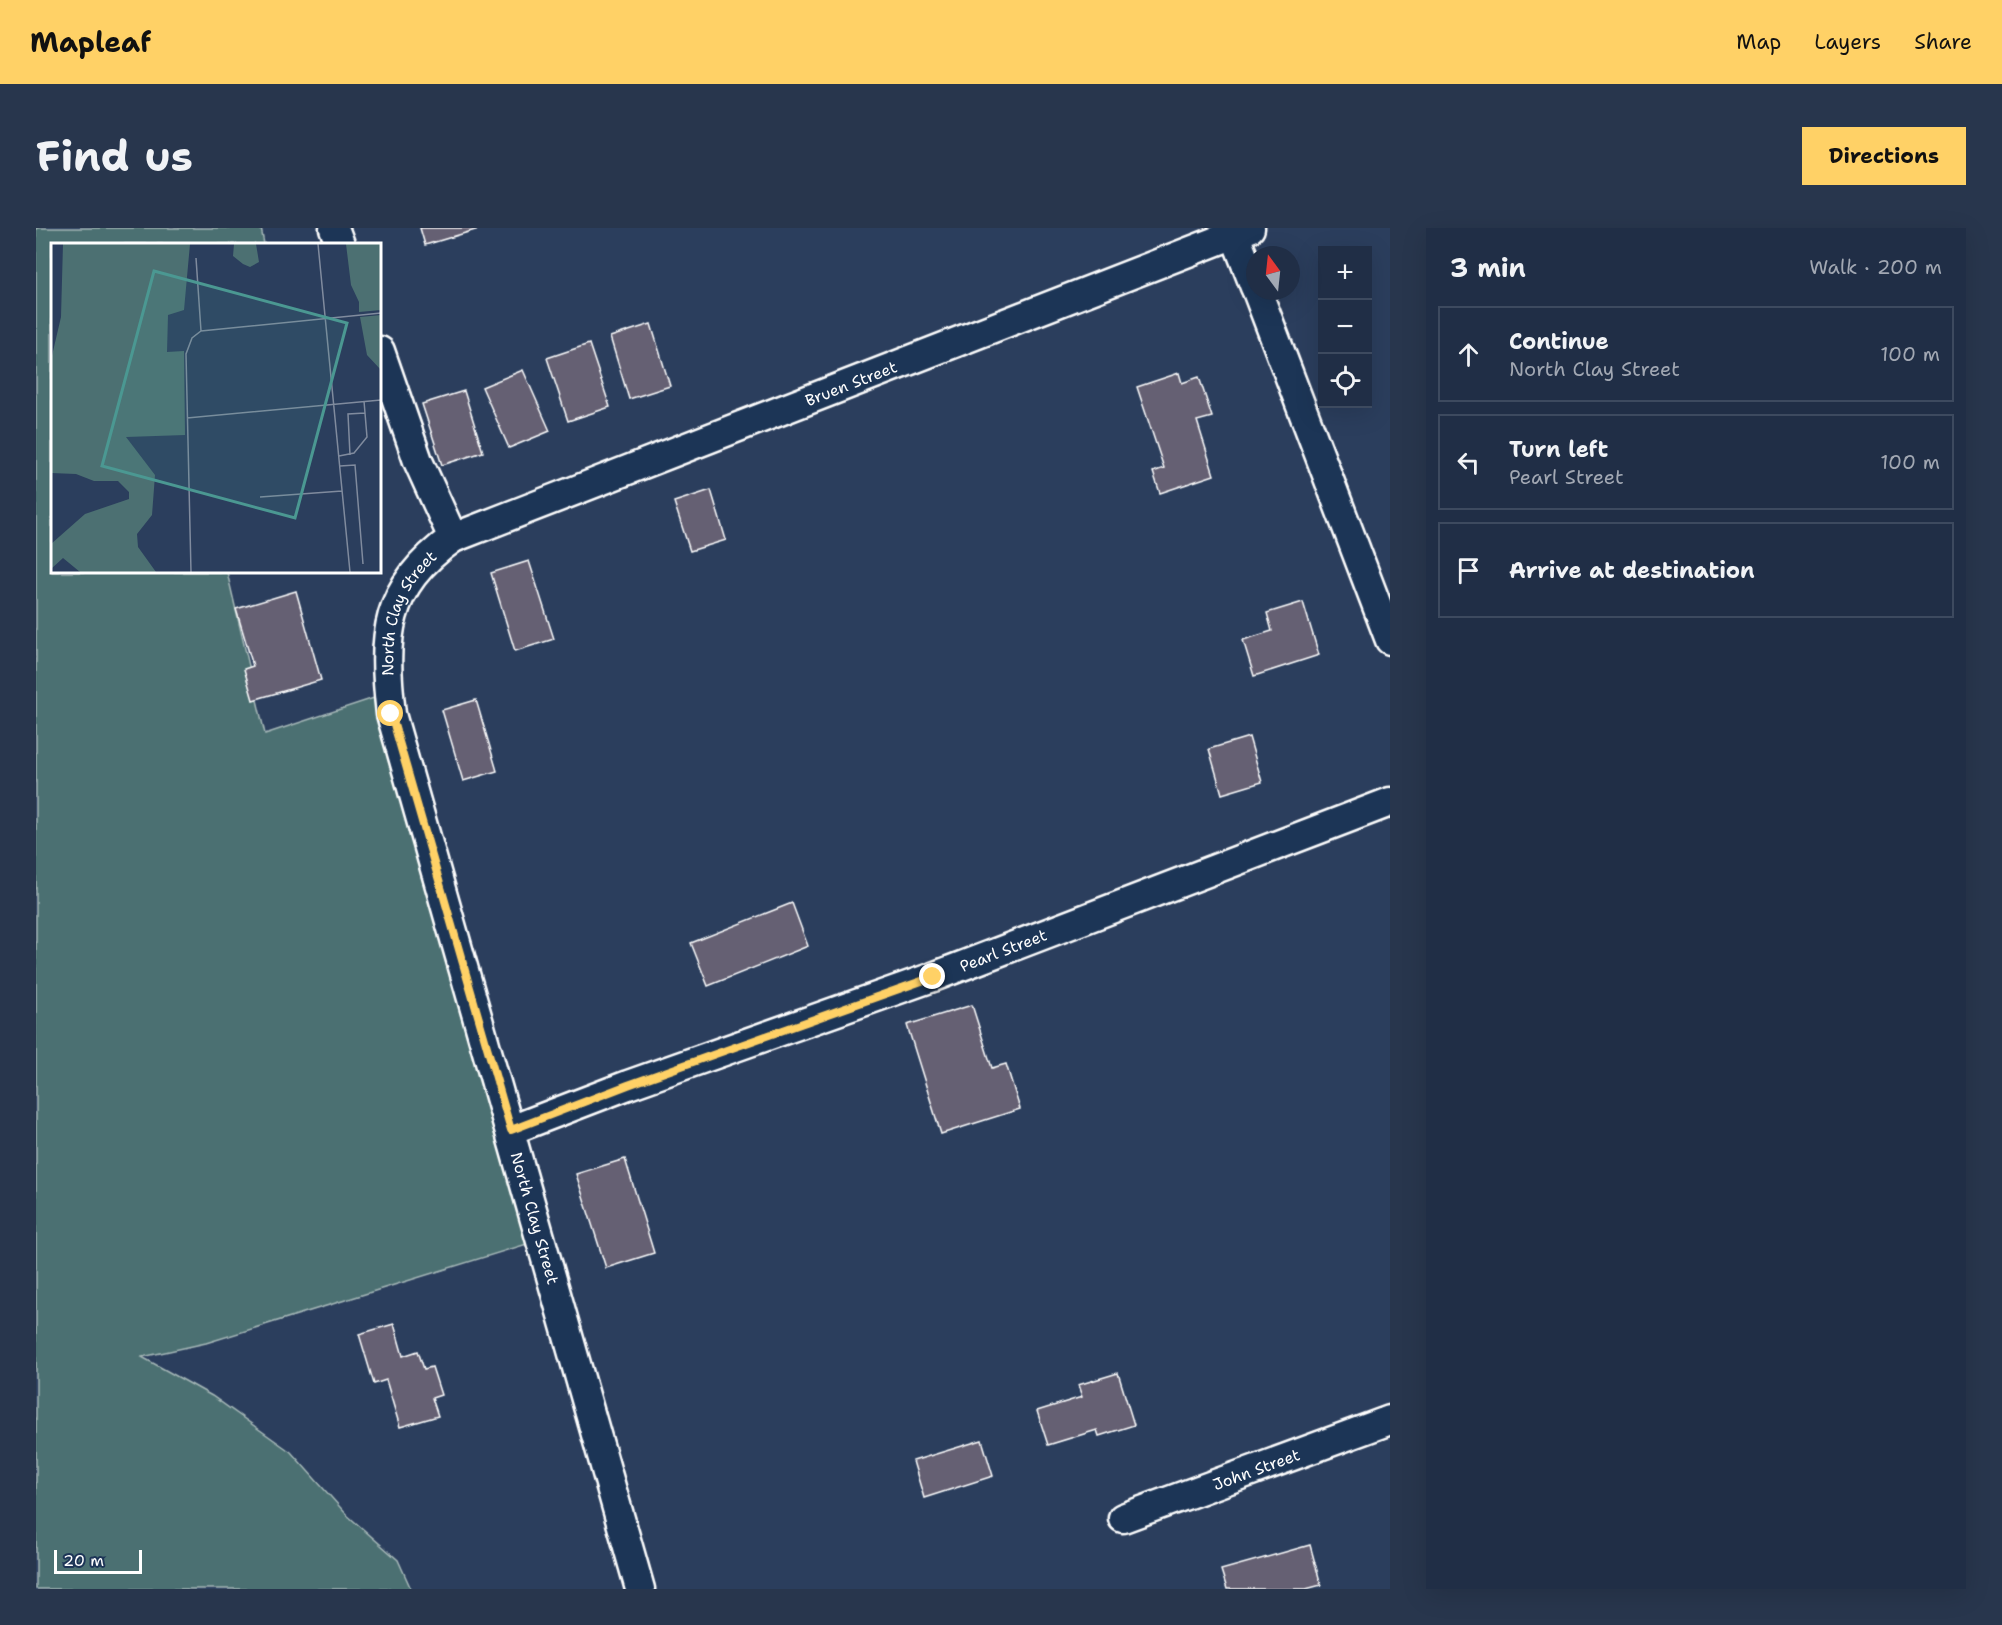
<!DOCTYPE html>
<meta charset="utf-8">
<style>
body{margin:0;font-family:"Shantell Sans",sans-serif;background:#28364d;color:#f1f3f6}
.controls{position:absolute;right:18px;top:18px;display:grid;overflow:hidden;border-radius:0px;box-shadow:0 6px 24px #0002}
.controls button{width:54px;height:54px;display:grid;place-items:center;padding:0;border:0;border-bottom:2px solid #3d4a5f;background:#202e46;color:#f1f3f6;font:30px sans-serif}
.compass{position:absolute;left:1210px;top:18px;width:54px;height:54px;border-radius:50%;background:#202e46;box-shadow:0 6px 24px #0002;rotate:345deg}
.scale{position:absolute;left:18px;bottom:15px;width:88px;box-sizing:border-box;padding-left:6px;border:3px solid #fff;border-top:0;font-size:16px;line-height:21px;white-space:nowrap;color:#fff;-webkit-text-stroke:4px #1d3557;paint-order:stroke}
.stop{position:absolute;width:18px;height:18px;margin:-14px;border:4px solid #ffd166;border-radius:50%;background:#fff}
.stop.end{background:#ffd166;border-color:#fff;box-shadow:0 2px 6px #0008}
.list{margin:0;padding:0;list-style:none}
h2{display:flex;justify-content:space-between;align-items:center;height:78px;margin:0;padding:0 24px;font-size:26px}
h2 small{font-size:20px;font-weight:400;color:#a2a8b3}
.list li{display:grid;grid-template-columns:39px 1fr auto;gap:18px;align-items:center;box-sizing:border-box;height:96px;margin:0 12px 12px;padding:0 12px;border:2px solid #3d4a5f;border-radius:0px}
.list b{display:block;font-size:22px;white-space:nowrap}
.list p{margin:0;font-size:20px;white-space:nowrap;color:#a2a8b3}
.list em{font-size:20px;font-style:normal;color:#a2a8b3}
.icon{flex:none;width:33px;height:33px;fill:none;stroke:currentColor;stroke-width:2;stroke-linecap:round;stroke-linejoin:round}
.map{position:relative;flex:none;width:1354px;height:1361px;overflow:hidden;border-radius:0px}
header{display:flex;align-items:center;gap:36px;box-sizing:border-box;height:84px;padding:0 30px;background:#ffd166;color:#111}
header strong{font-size:28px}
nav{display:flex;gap:33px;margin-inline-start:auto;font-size:21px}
.intro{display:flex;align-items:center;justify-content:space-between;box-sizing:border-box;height:144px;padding:0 36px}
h1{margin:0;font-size:42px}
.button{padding:15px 27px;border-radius:0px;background:#ffd166;color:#111;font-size:21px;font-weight:700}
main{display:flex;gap:36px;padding:0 36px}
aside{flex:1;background:#202e46;border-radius:0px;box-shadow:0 6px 24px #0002}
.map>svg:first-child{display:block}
.green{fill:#4c7072;stroke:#a6b8b8;stroke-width:1.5}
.building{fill:#656073;stroke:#fff;stroke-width:1.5}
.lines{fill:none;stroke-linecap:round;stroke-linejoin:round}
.minor-casing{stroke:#fff;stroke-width:33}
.minor{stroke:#1d3557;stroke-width:28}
.route{stroke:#ffd166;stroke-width:8}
.labels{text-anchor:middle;stroke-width:4.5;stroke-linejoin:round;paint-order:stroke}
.street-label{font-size:16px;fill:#fff;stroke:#1d3557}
.inset-road{fill:none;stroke:#808b9e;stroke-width:1.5}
.view{fill:#4b9892;fill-opacity:0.15;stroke:#4b9892;stroke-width:3}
.inset-edge{fill:none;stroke:#fff;stroke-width:3}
</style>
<header>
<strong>Mapleaf</strong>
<nav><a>Map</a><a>Layers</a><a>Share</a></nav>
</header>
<div class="intro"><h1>Find us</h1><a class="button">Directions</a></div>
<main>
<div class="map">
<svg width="1354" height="1361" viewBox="0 0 1354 1361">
<rect width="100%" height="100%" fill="#2b3e5d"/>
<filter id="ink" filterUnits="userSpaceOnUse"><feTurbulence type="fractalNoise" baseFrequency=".0167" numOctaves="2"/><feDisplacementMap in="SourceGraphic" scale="12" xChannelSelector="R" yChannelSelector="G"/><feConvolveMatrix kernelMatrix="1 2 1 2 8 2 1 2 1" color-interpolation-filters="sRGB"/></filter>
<g filter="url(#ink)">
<polygon class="green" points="0,0 225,0 228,16 16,16 16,344 191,344 229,506 338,470 340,487 491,1016 170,1115 106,1129 176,1168 255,1224 311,1287 362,1332 375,1361 0,1361"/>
<g class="building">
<polygon points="384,0 446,0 389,17"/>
<polygon points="615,96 634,158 593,171 574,109"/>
<polygon points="553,116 574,179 532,193 511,130"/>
<polygon points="487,142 514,203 473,220 446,159"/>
<polygon points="1143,145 1146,155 1163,149 1176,189 1161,193 1178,247 1124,265 1117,244 1128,240 1101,159"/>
<polygon points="428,163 447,224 406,237 386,176"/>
<polygon points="675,262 690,312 654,323 638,274"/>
<polygon points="493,333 518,411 479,423 455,345"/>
<polygon points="260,363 285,452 217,472 208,441 217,438 200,381"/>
<polygon points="1267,374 1283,427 1218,448 1207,412 1236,403 1231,385"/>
<polygon points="440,472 461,543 427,553 406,482"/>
<polygon points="1213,509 1226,554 1186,566 1173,521"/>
<polygon points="756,675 772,718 672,758 655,715"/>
<polygon points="936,777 956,840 970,836 984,881 905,906 871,797"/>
<polygon points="589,931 618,1025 570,1040 540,946"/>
<polygon points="358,1096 367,1128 382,1123 388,1141 396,1139 405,1167 396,1170 402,1188 364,1199 350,1152 338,1156 323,1106"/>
<polygon points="1082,1145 1098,1197 1063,1208 1061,1202 1012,1217 1001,1183 1046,1169 1042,1157"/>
<polygon points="946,1212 957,1248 888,1270 877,1233"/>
<polygon points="1274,1317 1285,1357 1270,1361 1191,1361 1185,1342"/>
</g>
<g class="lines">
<defs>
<g id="minor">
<polyline points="298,0 304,16"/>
<polyline points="1196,0 1219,59"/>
<polyline points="1221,63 1354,412"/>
<polyline points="344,123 382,233 417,310"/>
<path id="s1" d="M 475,902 L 592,857 L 897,749 L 1354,574"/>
<path id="s2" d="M 1087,1290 L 1354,1192"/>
<path id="s3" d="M 604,1361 L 355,486 C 346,408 348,359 417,310 L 1214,0"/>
</g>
</defs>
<use href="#minor" class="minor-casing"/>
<use href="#minor" class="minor"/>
</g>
</g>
<g class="lines" filter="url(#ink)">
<polyline class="route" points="355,486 475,902 592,857 897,749"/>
</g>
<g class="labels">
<g class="street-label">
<text dy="6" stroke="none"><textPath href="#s3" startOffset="1536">Bruen Street</textPath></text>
<text dy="6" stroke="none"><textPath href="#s3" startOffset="1016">North Clay Street</textPath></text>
<text dy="6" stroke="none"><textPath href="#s1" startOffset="524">Pearl Street</textPath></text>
<text transform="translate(499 990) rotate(74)" y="6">North Clay Street</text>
<text dy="6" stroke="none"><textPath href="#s2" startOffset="142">John Street</textPath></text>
</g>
</g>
<g transform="translate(15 15)">
<rect width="330" height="330" fill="#2b3e5d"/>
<path d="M 12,1 L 139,1 L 133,67 L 117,72 L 116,109 L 133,108 L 134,192 L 75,194 L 104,232 L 101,272 L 86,291 L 87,304 L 105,329 L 29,329 L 12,315 L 0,326 L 0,301 L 34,271 L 78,256 L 78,249 L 67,238 L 43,238 L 25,231 L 0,230 L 0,117 L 10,74 ZM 183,1 L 205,1 L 208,19 L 199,24 L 192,21 L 182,13 ZM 295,1 L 330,1 L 330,67 L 308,69 L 308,59 L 300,42 ZM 330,72 L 330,127 L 316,112 L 309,74 Z" fill="#4c7072"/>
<path class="inset-road" d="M 267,1 L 299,329M 145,15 L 150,88M 136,175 L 330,157M 299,212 L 297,171 L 314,170M 288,213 L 303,210 L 316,194 L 313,158M 289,223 L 304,222 L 312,321M 209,254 L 291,248M 140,329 L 135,111 L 141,95 L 150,88 L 330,70"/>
<path class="view" d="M 103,28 L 296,80 L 244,275 L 51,223 Z"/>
<rect width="330" height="330" class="inset-edge"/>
</g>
</svg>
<div class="controls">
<button>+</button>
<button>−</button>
<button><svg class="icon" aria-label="locate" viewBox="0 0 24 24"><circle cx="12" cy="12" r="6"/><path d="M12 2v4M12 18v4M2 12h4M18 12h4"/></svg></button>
</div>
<svg class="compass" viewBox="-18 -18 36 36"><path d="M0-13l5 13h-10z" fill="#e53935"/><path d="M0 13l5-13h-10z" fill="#a2a8b3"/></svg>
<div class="scale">20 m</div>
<div class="stop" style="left:355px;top:486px"></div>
<div class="stop end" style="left:897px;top:749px"></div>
</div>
<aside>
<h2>3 min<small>Walk · 200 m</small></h2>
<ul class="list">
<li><svg class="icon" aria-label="ahead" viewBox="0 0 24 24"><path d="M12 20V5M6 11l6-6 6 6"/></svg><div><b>Continue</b><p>North Clay Street</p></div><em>100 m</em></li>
<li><svg class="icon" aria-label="left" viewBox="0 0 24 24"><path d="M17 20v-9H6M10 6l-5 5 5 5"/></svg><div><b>Turn left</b><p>Pearl Street</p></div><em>100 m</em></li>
<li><svg class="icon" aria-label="arrive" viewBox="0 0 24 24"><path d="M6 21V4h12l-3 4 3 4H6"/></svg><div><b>Arrive at destination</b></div></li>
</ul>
</aside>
</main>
